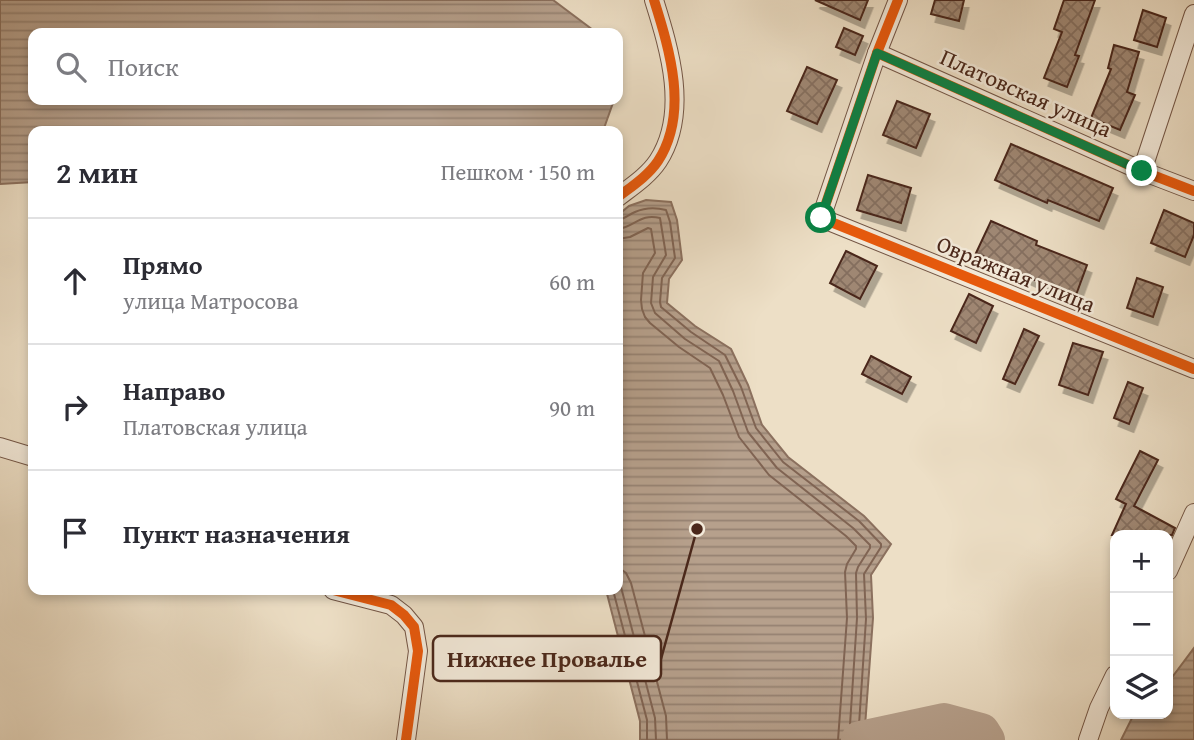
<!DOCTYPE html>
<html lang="ru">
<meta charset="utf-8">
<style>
body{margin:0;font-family:"Gentium Book Plus",serif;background:#f7f7f7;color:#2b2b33}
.controls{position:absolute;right:21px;bottom:21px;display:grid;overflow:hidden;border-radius:14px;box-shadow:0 4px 10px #0003}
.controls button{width:63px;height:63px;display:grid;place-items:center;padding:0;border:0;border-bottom:2px solid #e1e1e2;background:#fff;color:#2b2b33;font:35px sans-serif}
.stop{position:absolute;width:21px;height:21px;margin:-16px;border:5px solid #0b8043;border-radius:50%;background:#fff}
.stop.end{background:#0b8043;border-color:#fff;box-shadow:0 2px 7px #0008}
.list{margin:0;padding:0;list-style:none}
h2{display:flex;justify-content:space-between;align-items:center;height:91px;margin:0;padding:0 28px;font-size:30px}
h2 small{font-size:23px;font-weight:400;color:#7c7c81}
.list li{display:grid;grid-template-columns:46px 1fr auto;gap:21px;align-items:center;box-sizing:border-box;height:126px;padding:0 28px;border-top:2px solid #e1e1e2}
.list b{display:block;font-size:26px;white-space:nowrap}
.list p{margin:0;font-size:23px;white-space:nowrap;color:#7c7c81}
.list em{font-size:23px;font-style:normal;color:#7c7c81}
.icon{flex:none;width:38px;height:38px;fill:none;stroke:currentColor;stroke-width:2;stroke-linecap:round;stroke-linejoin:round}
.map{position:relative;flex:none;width:1194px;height:740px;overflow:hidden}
.search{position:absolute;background:#fff;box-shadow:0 4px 10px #0003;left:28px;top:28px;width:595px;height:77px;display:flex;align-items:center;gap:18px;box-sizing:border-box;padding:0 24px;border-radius:14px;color:#7c7c81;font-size:26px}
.panel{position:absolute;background:#fff;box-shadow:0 4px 10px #0003;left:28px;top:126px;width:595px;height:469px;border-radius:14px}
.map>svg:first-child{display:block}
.water{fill:url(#water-rules);stroke:#8b705e;stroke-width:2}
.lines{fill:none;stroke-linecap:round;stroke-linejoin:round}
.shore{stroke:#806453;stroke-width:2}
.river{stroke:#b6a08c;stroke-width:38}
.building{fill:url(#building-cross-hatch);stroke:#4a271a;stroke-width:2;filter:url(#shadow)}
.street-casing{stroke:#735545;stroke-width:20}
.street{stroke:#f3eada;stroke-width:18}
.cycleway-casing{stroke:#f3eada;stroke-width:15}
.cycleway{stroke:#e8590c;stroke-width:10}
.route{stroke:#0b8043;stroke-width:9}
.labels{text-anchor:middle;stroke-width:5;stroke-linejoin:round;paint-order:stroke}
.street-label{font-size:23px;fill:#4a271a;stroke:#f3eada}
.leader{fill:none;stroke:#4a271a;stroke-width:2.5}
.callout-dot{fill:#4a271a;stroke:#f3eada;stroke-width:2.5}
.callout{fill:#f3eada;stroke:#4a271a;stroke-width:2.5}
.callout-label{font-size:24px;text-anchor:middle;font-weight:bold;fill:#4a271a}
</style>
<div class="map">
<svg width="1194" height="740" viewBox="0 0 1194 740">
<defs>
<pattern id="water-rules" width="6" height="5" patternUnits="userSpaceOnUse" patternTransform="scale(1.75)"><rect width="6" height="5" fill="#b6a08c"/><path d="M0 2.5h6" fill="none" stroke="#968272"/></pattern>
<pattern id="building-cross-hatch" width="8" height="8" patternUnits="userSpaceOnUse" patternTransform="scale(1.75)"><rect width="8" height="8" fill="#9f8773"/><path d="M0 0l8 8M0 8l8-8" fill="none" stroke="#846e5e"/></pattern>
<filter id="shadow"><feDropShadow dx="4.5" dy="8" stdDeviation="0" flood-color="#0004"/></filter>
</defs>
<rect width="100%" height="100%" fill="#eddfc6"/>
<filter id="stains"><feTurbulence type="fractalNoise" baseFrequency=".00286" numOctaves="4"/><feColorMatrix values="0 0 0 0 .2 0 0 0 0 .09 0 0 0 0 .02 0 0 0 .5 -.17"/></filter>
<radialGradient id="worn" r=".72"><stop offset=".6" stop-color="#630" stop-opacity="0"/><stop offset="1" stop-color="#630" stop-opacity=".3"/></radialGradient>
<g class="water">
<polygon points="0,0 553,0 597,33 33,33 33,100 614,100 603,131 33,131 33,182 0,184"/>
<polygon points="646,200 671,202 677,220 682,260 669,279 667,303 695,326 731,349 748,385 762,425 788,457 864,516 891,544 871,575 873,618 864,740 640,740 640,721 606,590 618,590 618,215 629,206"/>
<polygon points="1194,648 1194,740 1121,740 1134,714 1168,714 1168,679 1173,676"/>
</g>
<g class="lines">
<g class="shore">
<path d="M 618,220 C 625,219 628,215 635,212 C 646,207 655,207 666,210 L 670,222 L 675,258 L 662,278 L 660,302 L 661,307 L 691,332 L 725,355 L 741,387 L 756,428 L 783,462 L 859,521 L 881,544 L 881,547 L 864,574 L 866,619 L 858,740"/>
<path d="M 618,229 C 635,227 640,213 660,218 L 666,255 L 653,277 L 651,303 L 655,313 L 685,339 L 719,361 L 733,391 L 748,432 L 777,468 L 853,528 L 870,545 L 870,548 L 858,567 L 856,573 L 857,618 L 849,740"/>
<polyline points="618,239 630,237 648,228 651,229 655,253 643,273 641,300 642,309 645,317 650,323 679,347 710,368 723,395 739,437 769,475 846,536 856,546 856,549 847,564 845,572 847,618 838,740"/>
<polyline points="618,567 626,573 631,583 666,716 667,740"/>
<polyline points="618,580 621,587 655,718 656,740"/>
<polyline points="613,590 647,720 647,740"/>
</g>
<polyline class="river" points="860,740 944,722 981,732 986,740"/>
</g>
<g class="building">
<polygon points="815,0 868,0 860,20"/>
<polygon points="935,0 964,0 959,21 931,14"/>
<polygon points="1064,0 1095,0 1075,55 1079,56 1067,87 1044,78 1062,32 1054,29"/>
<polygon points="1143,10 1166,18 1157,47 1134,40"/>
<polygon points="844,28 863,36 855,55 836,47"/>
<polygon points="1114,45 1139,52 1127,92 1135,95 1120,130 1091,118 1111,69 1108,68"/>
<polygon points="807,67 837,80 817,124 787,111"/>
<polygon points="897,101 930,114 916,148 883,135"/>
<polygon points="1011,144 1113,188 1099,221 1048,200 1047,203 995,180"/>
<polygon points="868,175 911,188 901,223 857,210"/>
<polygon points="1164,210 1194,223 1194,235 1185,257 1151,243"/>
<polygon points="991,221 1037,241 1036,245 1087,265 1076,295 1032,279 976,253"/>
<polygon points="846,251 877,266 860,299 830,283"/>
<polygon points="1137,278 1163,287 1153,317 1127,308"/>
<polygon points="969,294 993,306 976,343 951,331"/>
<polygon points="1024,329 1039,336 1015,384 1003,379"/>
<polygon points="1073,343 1103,352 1088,395 1059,385"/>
<polygon points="871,356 911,377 902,394 862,374"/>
<polygon points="1128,382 1143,388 1129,424 1114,418"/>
<polygon points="1140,451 1158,460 1134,506 1175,528 1172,535 1112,535 1126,504 1116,499"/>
</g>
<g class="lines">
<defs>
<g id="street">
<polyline points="898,0 877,53 821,218 1194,369"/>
<polyline points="877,53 1142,171 1194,191"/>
<polyline points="1142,171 1194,14"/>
<path d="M 618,197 C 631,187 648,176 658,161 C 689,113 670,51 654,0"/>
<polyline points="0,447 33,457"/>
<polyline points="1168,571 1194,513"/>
<polyline points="333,590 391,605 404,615 414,627 418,651 406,740"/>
<polyline points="1088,740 1099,708 1115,675"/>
</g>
</defs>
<use href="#street" class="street-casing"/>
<use href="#street" class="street"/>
<defs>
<g id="cycleway">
<polyline points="898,0 877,53 821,218 1194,369"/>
<polyline points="877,53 1142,171 1194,191"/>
<path d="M 618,197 C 631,187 648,176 658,161 C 689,113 670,51 654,0"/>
<polyline points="333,590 391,605 404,615 414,627 418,651 406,740"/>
</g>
</defs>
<use href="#cycleway" class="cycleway-casing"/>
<use href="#cycleway" class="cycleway"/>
</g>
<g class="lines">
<polyline class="route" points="821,218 877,53 1142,171"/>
</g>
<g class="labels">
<g class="street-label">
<text transform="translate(1026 93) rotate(24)" y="8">Платовская улица</text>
<text transform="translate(1016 274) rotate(22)" y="8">Овражная улица</text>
</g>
</g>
<path class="leader" d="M697 529L661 659"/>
<circle class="callout-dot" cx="697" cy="529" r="7"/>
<rect class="callout" x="433" y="636" width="228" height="45" rx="7"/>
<g class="callout-label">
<text x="547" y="667">Нижнее Провалье</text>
</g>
<rect width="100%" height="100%" filter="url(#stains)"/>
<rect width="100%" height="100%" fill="url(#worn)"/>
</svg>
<div class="controls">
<button>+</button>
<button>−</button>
<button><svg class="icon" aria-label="layers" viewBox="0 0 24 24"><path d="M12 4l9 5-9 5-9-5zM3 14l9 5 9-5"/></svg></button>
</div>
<div class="stop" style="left:821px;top:218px"></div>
<div class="stop end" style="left:1142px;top:171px"></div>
<div class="search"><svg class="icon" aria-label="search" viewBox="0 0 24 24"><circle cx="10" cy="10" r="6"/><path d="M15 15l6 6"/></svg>Поиск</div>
<section class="panel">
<h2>2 мин<small>Пешком · 150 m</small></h2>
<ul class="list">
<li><svg class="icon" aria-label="ahead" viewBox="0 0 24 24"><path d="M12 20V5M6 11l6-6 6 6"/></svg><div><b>Прямо</b><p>улица Матросова</p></div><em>60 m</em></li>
<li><svg class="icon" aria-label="right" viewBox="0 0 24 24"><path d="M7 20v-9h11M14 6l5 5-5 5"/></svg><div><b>Направо</b><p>Платовская улица</p></div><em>90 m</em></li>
<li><svg class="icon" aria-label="arrive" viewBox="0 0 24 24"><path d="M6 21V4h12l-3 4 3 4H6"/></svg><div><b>Пункт назначения</b></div></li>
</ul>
</section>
</div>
